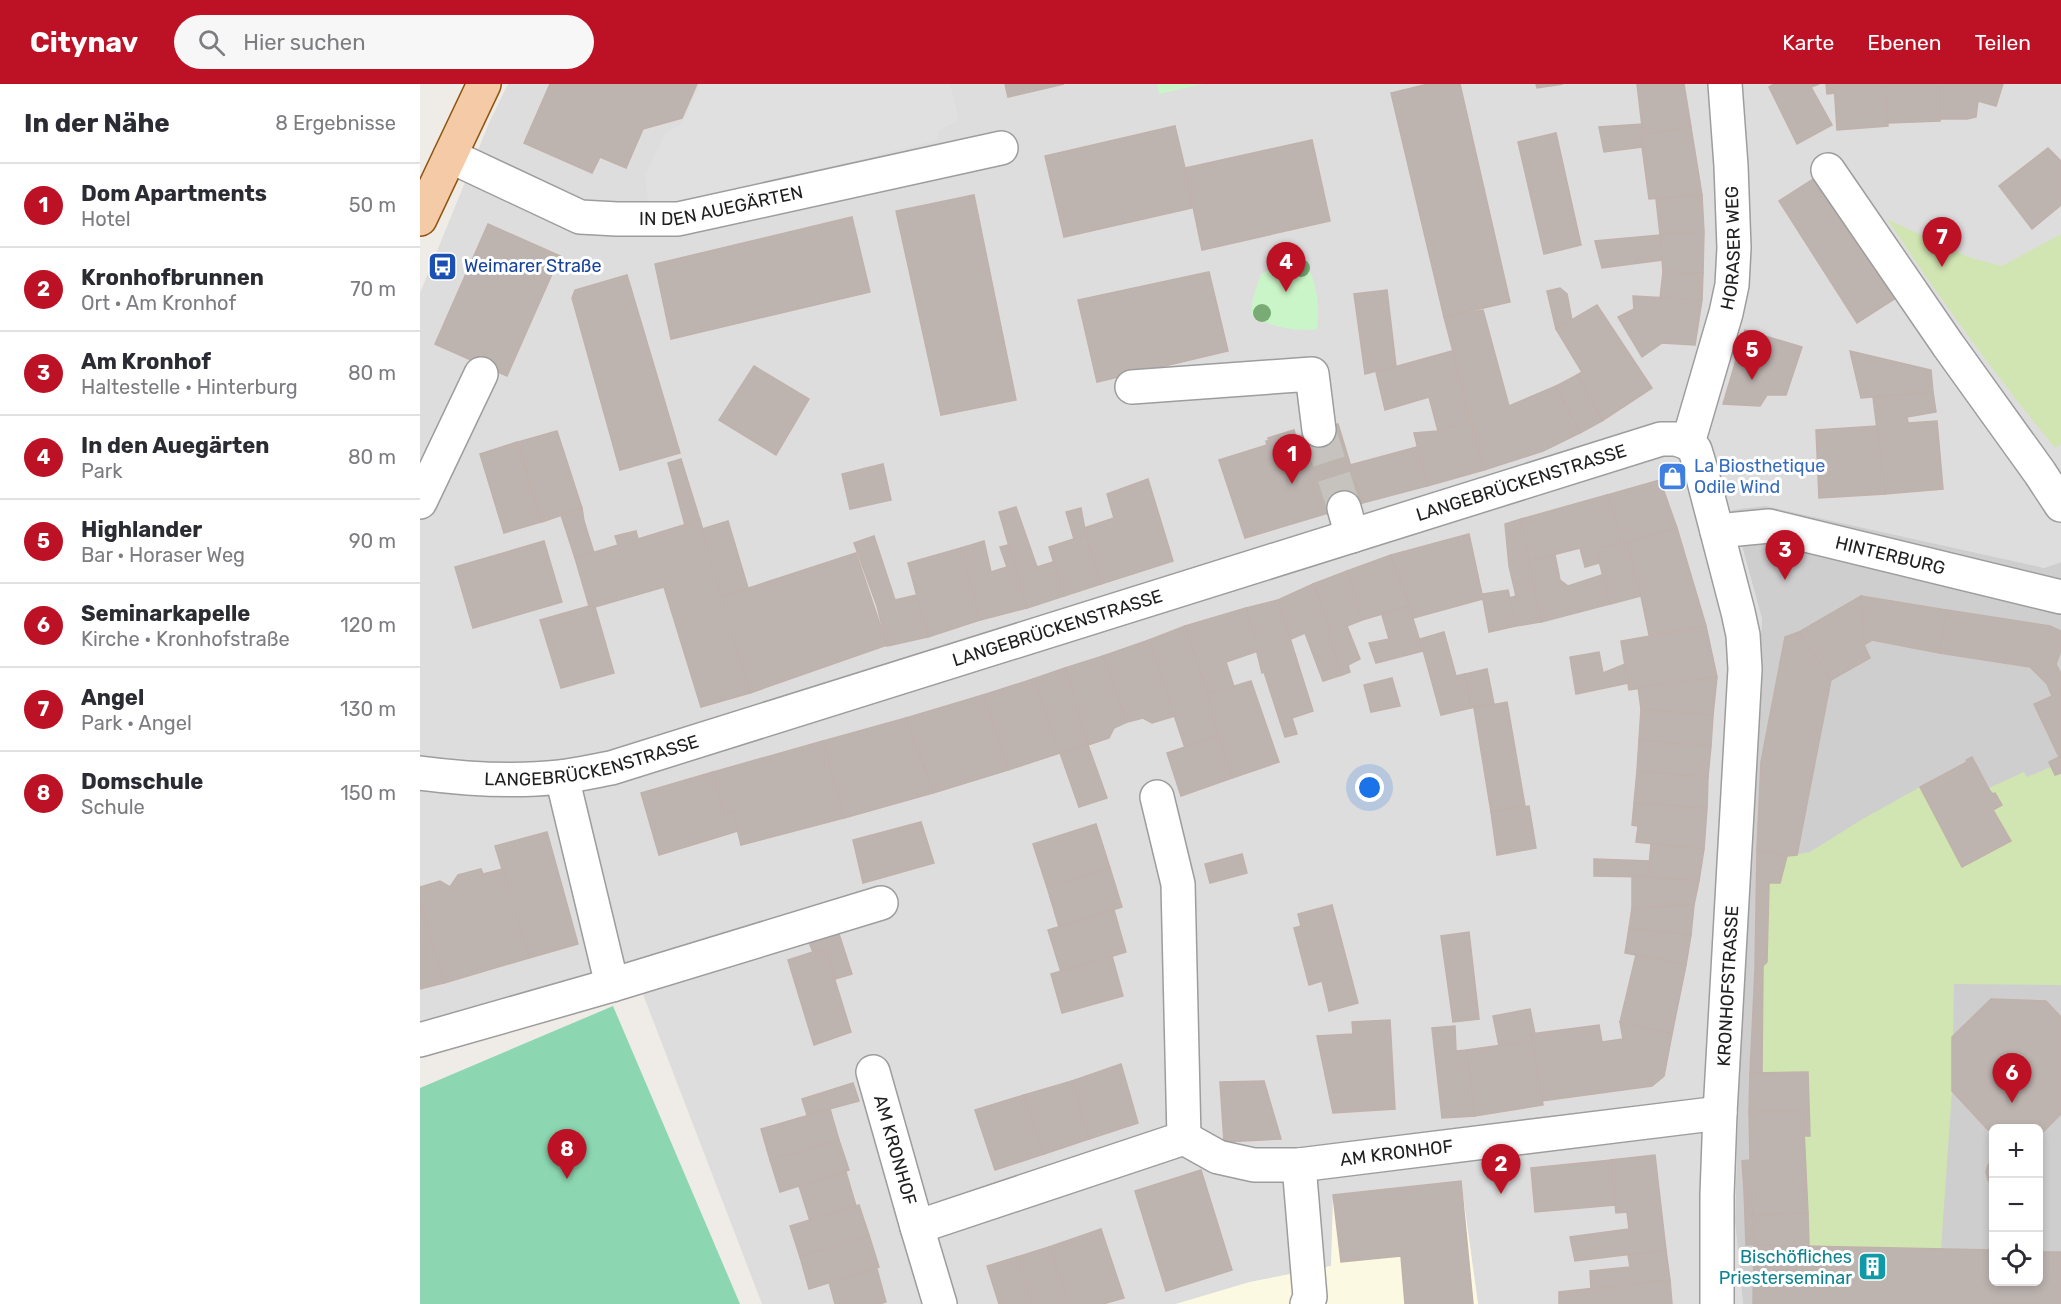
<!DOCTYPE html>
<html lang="de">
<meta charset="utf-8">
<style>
body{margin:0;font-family:Rubik,sans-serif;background:#f7f7f7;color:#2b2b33}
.controls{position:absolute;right:18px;bottom:18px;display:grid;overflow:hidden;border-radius:9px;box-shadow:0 3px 9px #0003}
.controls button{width:54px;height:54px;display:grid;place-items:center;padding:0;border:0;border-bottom:2px solid #e1e1e2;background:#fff;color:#2b2b33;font:30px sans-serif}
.you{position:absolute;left:950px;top:704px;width:21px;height:21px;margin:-15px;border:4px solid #fff;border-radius:50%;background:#1a73e8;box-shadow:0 0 0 9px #1a73e833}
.badge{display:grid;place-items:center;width:39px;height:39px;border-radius:50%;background:#bd1225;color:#fff;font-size:20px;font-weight:700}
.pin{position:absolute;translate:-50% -50px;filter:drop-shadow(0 2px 3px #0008)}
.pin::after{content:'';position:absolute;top:32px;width:21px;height:18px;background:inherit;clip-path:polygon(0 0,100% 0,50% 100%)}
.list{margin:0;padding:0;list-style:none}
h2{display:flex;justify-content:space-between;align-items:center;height:78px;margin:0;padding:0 24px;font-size:26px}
h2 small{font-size:20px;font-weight:400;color:#7c7c81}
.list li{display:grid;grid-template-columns:39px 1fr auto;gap:18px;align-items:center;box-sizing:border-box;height:84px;padding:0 24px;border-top:2px solid #e1e1e2}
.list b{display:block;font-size:22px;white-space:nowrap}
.list p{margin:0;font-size:20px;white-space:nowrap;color:#7c7c81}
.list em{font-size:20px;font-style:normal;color:#7c7c81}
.icon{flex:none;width:33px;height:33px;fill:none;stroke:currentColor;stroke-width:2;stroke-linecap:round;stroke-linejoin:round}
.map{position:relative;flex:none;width:1641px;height:1220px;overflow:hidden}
header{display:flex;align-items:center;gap:36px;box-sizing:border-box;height:84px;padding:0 30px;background:#bd1225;color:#fff}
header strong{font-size:28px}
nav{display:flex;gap:33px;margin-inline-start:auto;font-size:21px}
.search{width:420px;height:54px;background:#f7f7f7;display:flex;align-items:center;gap:15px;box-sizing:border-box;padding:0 21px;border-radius:33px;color:#7c7c81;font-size:22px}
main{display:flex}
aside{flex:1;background:#fff}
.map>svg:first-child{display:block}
.residential{fill:#dedddd}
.education{fill:#fcf9e3}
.religious{fill:#cecece;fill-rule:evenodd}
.park{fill:#caf5c8}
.garden{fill:#d0e5b2}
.pitch{fill:#8cd7b2}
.parking{fill:#e0e0e0}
.building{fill:#bdb4b0;stroke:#c0b1aa;stroke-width:1.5}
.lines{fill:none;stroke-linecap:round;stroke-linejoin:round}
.minor-tunnel{stroke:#c6c3bf;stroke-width:33;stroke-dasharray:33 16;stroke-linecap:butt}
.minor-casing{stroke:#9d9d9d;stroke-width:36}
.major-casing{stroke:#8e550e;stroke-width:36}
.minor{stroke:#fff;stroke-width:33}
.major{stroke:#f4caa7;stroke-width:33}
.tree{fill:#79ab74}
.labels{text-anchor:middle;stroke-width:6;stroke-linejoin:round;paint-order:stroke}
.street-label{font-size:18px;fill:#202020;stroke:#fff}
.transit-label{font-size:18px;fill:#164399;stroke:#fff;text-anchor:start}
.shop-label{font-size:18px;fill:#366cbe;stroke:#fff;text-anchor:start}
.culture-label{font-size:18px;fill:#0d838f;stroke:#fff;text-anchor:end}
</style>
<header>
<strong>Citynav</strong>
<div class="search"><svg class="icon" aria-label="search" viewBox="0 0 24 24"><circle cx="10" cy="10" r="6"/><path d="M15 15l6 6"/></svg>Hier suchen</div>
<nav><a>Karte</a><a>Ebenen</a><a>Teilen</a></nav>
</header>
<main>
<aside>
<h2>In der Nähe<small>8 Ergebnisse</small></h2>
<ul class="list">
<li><span class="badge">1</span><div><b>Dom Apartments</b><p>Hotel</p></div><em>50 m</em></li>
<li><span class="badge">2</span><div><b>Kronhofbrunnen</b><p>Ort · Am Kronhof</p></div><em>70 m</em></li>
<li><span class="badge">3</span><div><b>Am Kronhof</b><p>Haltestelle · Hinterburg</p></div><em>80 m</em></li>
<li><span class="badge">4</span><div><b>In den Auegärten</b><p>Park</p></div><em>80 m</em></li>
<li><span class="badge">5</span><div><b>Highlander</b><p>Bar · Horaser Weg</p></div><em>90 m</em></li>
<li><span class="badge">6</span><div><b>Seminarkapelle</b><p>Kirche · Kronhofstraße</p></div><em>120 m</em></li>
<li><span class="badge">7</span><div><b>Angel</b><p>Park · Angel</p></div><em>130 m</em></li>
<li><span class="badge">8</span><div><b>Domschule</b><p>Schule</p></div><em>150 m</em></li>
</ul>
</aside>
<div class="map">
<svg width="1641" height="1220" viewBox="0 0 1641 1220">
<rect width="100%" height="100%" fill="#efece7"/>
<polygon class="residential" points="88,0 1641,0 1641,478 1624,484 1312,427 1342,535 1323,813 1315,1138 1323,1220 1058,1220 1041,1098 911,1182 830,1198 756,1220 342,1220 221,905 0,970 0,209 69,39"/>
<polygon class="education" points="1041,1097 1058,1220 756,1220 830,1198 911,1182 913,1111"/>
<path class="religious" d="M 1345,422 L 1624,484 L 1641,478 L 1641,1220 L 1323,1220 L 1315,1138 L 1323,813 L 1342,535 L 1312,426 ZM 1574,1044 L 1618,1044 L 1618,1198 L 1574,1198 Z"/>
<g class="park">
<polygon points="737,0 784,0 739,10"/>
<path d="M 874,174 L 886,179 C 898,203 899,219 897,245 C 875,248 850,243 831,231 L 833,214 L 841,190 Z"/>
</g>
<g class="garden">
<path d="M 1467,135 L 1551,174 L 1582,182 L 1641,150 L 1641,360 L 1635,364 C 1575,291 1520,215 1467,135 Z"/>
<polygon points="1631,683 1635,691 1641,689 1641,901 1534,900 1532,1007 1521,1165 1389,1162 1385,1052 1390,1051 1388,988 1342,989 1343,882 1347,878 1349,799 1360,799 1367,772 1390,768 1441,736 1500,703 1542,782 1591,757 1573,726 1582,721 1575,709 1573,710 1569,704 1604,688 1607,693"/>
</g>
<polygon class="pitch" points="193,922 320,1220 0,1220 0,1004"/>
<polygon class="parking" points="280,0 530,0 539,36 518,47 518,56 267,119 229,125 225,91 245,49 262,40"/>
<g class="building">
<polygon points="130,0 277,0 262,34 223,45 206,84 180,73 172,89 104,59"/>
<polygon points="585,0 644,0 588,13"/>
<polygon points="1008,0 1040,0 1090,218 1024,233 971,9"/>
<polygon points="1116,0 1143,0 1117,4"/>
<polygon points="1217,0 1264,0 1271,43 1223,51"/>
<polygon points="1354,0 1399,0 1391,3 1412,41 1377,60 1349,3"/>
<polygon points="1406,0 1414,0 1415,9 1407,10"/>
<polygon points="1414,0 1465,0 1468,42 1417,46"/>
<polygon points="1465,0 1520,0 1520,37 1468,39"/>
<polygon points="1520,0 1583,0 1576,22 1558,17 1556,33 1547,35 1520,35"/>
<polygon points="1222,40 1222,63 1184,68 1179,43"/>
<polygon points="755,42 765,84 772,124 644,153 625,72"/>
<polygon points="1271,43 1282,111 1229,115 1222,63 1223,51"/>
<polygon points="1136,49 1161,161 1124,170 1098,58"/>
<polygon points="892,56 910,137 782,166 765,84"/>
<polygon points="1628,64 1641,77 1641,121 1612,145 1579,102"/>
<polygon points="1401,90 1479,212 1437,239 1359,117"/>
<polygon points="554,111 596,316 521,331 476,127"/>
<polygon points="1282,111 1284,148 1240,151 1236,115"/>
<polygon points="432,133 450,208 251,255 235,180"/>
<polygon points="68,140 140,172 87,292 15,260"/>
<polygon points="1284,148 1283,189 1243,188 1240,151"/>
<polygon points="1240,151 1242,176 1182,184 1175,157"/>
<polygon points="789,188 808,267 677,298 658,216"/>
<polygon points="1243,188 1283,189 1282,216 1240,214"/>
<polygon points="207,191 260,369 200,386 152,214 155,206"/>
<polygon points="1140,204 1147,210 1152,236 1136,245 1127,207"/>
<polygon points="967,206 976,282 945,290 934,210"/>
<polygon points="1213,212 1282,216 1275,261 1242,259 1222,273 1198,233 1214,225"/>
<polygon points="1177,221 1232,304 1182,337 1157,291 1162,288 1136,245"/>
<polygon points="1063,226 1089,322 1136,302 1160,349 1123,367 1064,386 1024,233"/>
<polygon points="1325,246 1382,263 1366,311 1347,311 1340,322 1303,320"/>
<polygon points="1032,267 1050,337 1018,347 1009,313 965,326 956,288"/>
<polygon points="1430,267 1511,286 1513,308 1441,314"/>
<polygon points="334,282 389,315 356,371 299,336"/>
<polygon points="1157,291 1182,337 1160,349 1136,302"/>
<polygon points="1513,308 1516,328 1487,333 1488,339 1517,337 1523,405 1465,410 1453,313"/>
<polygon points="1050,337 1064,386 1007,402 994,349 1018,347"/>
<polygon points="918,340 942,419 825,454 799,376 847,361 846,357 849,357 848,354 874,346 876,353"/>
<polygon points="1457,342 1465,410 1399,414 1396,346"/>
<polygon points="137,347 162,424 122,438 98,358"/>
<polygon points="97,358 121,438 84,449 60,370"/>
<polygon points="997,363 1007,402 942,419 930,381"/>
<polygon points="261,375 280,436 265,441 248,379"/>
<polygon points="463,380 471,416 430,425 422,390"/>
<polygon points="728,395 753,477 681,500 664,444 694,434 687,410"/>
<polygon points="1240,396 1257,444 1202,459 1187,411"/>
<polygon points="1187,411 1202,459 1176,465 1179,479 1165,483 1160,464 1109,477 1101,435"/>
<polygon points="596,423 617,483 633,478 644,512 607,524 579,428"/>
<polygon points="162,424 164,437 174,469 155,474 141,431"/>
<polygon points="661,424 666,451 654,455 646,428"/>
<polygon points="1101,435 1121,538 1096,542 1089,514 1096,512 1089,482 1085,440"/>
<polygon points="280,436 330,609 281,623 244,503 175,523 169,522 155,474 198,461 195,452 216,447 218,455"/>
<polygon points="308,437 328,504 301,513 282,445"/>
<polygon points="1257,444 1286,542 1229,551 1221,512 1206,458"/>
<polygon points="1049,450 1063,515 993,534 971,471"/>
<polygon points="666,451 681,500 644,512 629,463"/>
<polygon points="454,452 475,516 497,511 508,553 467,562 457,522 434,459"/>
<polygon points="124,457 142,518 53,544 35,483"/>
<polygon points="564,457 571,488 587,483 580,463 588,461 607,524 560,536 541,464"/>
<polygon points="1206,458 1221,512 1190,520 1176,465"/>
<polygon points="541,464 560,536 508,553 488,479"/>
<polygon points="436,469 467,561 330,609 301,513"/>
<polygon points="971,471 989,522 942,536 927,487"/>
<polygon points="1135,471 1140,496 1148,502 1182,491 1190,520 1121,538 1109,477"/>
<polygon points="927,487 942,536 927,542 940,575 928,581 930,588 922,591 907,548 911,547 893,500"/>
<polygon points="893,500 911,547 907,548 922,591 903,597 885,549 871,555 858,516"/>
<polygon points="1088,506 1096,542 1069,548 1062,510"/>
<polygon points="1441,512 1527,526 1520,569 1452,556 1444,561"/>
<polygon points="1441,512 1444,561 1450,574 1411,596 1379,548"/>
<polygon points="858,516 893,627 872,634 877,650 865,653 844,588 842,589 826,524"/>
<polygon points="169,522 175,523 194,589 141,604 120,536"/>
<polygon points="989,522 1003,567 956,579 949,559 969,555 962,531"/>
<polygon points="826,524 838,567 806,578 814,603 788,610 765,542"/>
<polygon points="1527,526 1630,542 1641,547 1641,567 1636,580 1641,590 1641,608 1632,612 1627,600 1610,583 1520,569"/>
<polygon points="765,542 788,610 798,652 765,664 729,556"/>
<polygon points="1286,542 1297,593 1209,606 1201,557"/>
<polygon points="1024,548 1036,592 1045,590 1051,624 1021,631 1000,555"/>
<polygon points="1379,548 1411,596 1377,771 1367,772 1337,766 1341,678 1365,553"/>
<polygon points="729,556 755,632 732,639 723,634 707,638 683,572"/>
<polygon points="1179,568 1183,589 1205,580 1209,599 1156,610 1150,573"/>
<polygon points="683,572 707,638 694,644 689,654 668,661 645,584"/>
<polygon points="645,584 668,661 640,669 613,595"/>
<polygon points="1067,585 1074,620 1051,624 1045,590"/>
<polygon points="1297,593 1293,631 1221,625 1218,603"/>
<polygon points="972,594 980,622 951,628 944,601"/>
<polygon points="613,595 640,669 588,686 563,611"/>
<polygon points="831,597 859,678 812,694 798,652 788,610"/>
<polygon points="1641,608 1641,689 1635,691 1629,678 1639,673 1614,620"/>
<polygon points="563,611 588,686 513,709 486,634"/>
<polygon points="1087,618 1105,722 1071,728 1054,624"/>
<polygon points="1221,625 1293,631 1291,662 1219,656"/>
<polygon points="486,634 513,709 424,734 403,657"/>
<polygon points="798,652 812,694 761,712 747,669"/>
<polygon points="1219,656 1291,662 1288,693 1217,687"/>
<polygon points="403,657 424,734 321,761 313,728 304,731 293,688"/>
<polygon points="668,661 687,714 659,723 640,669"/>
<polygon points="1552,673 1570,707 1573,710 1575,709 1582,721 1573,726 1591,757 1542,783 1500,703 1547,678 1546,676"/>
<polygon points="1217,687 1288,693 1287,724 1214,719"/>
<polygon points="293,688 304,731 313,728 318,747 239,771 221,709"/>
<polygon points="1214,719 1287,724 1284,765 1216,758 1218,742 1212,741"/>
<polygon points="1109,722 1116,764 1077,771 1071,728"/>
<polygon points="501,738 514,779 443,799 433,756"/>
<polygon points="676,740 690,784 627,803 613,760"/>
<polygon points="127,748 158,860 109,874 75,762"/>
<polygon points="1231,760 1284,765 1279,797 1228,793"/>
<polygon points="1337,766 1367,772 1360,799 1349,799 1347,878 1343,882 1342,989 1330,989 1335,886"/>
<polygon points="822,770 827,789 790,799 785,780"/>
<polygon points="1174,775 1229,777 1228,793 1174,792"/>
<polygon points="690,784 702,823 639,843 627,803"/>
<polygon points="61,785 63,790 83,785 109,874 24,899 0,817 0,803 20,797 30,803 38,791"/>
<polygon points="1212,792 1279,797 1274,821 1212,824"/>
<polygon points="0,817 24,899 0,905"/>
<polygon points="912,821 938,919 909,927 902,897 889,901 874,844 881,842 878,830"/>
<polygon points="1274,821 1271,851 1209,844 1212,824"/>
<polygon points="694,826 706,868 641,888 628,846"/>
<polygon points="1209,844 1271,851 1266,881 1205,869"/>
<polygon points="1049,848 1059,935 1033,938 1021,852"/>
<polygon points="419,850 432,890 415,895 405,864 393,868 389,858"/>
<polygon points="405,864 431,948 394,961 368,876"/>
<polygon points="1216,871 1266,881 1252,950 1200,938"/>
<polygon points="692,872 703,912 642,929 631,890"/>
<polygon points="1571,915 1626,917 1641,933 1641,1030 1623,1048 1618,1048 1618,1044 1574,1044 1574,1103 1568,1096 1566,1088 1568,1081 1572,1075 1572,1046 1568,1046 1532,1007 1532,953"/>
<polygon points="1110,925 1115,950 1111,950 1112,957 1079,962 1073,932"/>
<polygon points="970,936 975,1025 913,1029 897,952 933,950 932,938"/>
<polygon points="1200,938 1252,950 1244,992 1232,1002 1122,1017 1111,950 1179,941 1182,958 1203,955"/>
<polygon points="1035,942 1036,967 1047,966 1055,1032 1022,1034 1012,944"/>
<polygon points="1112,957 1123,1021 1055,1032 1047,966"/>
<polygon points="701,980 718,1039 669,1055 652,997"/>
<polygon points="1388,988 1390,1052 1385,1052 1383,1026 1329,1028 1330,989"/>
<polygon points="652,997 669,1055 624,1070 604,1011"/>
<polygon points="844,997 861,1055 804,1058 800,998"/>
<polygon points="433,999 439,1017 387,1031 382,1015"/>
<polygon points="604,1011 624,1070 575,1086 555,1026"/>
<polygon points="410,1025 419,1056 350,1076 341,1045"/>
<polygon points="1383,1026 1388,1129 1332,1131 1332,1105 1324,1105 1322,1077 1330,1076 1329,1028"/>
<polygon points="419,1056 429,1086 360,1108 350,1076"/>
<polygon points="1235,1071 1246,1166 1155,1177 1150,1153 1209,1145 1207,1128 1196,1129 1191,1076"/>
<polygon points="1191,1076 1195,1121 1115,1128 1111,1084"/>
<polygon points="781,1086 812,1186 746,1207 715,1107"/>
<polygon points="426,1088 436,1122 390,1137 379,1102"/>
<polygon points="1041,1097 1053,1220 985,1220 981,1172 921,1178 913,1111"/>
<polygon points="1324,1105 1332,1105 1334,1161 1326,1161"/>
<polygon points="439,1121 449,1151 380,1173 370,1142"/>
<polygon points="1388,1129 1389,1162 1334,1161 1332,1131"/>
<polygon points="681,1145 704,1214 683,1220 648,1220 629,1163"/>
<polygon points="449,1151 459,1183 389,1205 380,1173"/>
<polygon points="1334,1161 1574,1166 1574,1198 1618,1198 1618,1168 1641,1168 1641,1220 1333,1220"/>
<polygon points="629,1163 648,1220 613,1220 597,1173"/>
<polygon points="1246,1166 1250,1196 1171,1206 1170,1187 1210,1183 1208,1171"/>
<polygon points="597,1173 613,1220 579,1220 567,1182"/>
<polygon points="457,1185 466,1218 459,1220 415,1220 409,1198"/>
<polygon points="1250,1196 1252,1220 1139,1220 1139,1208"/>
</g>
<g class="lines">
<polyline class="minor-tunnel" points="899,346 924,424"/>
<defs>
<g id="minor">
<path id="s1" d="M 30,72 L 160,133 L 197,135 L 258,135 L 581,64"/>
<polyline points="1408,86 1528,261 1620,389 1641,421"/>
<polyline points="712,303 892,290 899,346"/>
<polyline points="1268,359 1275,366 1281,386 1318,528 1323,551 1325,585 1300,1029 1297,1111 1297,1220"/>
<path id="s2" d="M 1268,359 L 1306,229 L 1312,201 L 1314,164 L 1311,82 L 1305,0"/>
<polyline points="0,418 61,290"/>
<polyline points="924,424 932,452"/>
<path id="s3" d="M 1297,447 L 1349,442 L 1641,513"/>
<path id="s4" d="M 0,689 C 46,695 94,698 140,693 C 157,691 174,687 191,684 L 1241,355 L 1256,355 L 1268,359"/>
<polyline points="737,713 758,800 764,1054"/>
<polyline points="192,901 461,819"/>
<polyline points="0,956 192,901 142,693"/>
<path id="s5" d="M 453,988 L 497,1143 L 764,1054"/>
<path id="s6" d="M 764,1054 L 798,1073 L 834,1081 L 879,1081 L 1300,1029"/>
<polyline points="879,1081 890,1213 887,1220"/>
<polyline points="497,1143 520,1220"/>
</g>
<polyline id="major" points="0,135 64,0"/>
</defs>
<use href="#minor" class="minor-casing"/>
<use href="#major" class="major-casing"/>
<use href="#minor" class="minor"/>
<use href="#major" class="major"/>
</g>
<g class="tree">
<circle cx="881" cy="184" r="9"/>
<circle cx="842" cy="229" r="9"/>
</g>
<defs>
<symbol id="bus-square" viewBox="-11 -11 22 22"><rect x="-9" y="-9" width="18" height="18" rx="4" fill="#1a4fb4" stroke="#fff"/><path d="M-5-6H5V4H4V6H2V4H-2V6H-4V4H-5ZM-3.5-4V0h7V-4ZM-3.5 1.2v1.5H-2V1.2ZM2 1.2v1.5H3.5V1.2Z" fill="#fff"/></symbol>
<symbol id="shop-square" viewBox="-11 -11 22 22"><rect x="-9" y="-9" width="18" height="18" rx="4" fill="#3f7fe0" stroke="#fff"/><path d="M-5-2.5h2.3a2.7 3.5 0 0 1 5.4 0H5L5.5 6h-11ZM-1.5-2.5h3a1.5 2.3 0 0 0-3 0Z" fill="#fff"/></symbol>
<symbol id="building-square" viewBox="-11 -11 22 22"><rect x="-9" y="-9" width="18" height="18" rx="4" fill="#0f9aa8" stroke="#fff"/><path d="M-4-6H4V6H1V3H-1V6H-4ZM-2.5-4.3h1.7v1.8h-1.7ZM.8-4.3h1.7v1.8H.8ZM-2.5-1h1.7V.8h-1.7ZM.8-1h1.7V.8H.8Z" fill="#fff"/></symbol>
</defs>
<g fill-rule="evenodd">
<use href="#bus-square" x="6" y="166" width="33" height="33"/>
<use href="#shop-square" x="1236" y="376" width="33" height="33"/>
<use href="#building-square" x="1436" y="1166" width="33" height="33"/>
</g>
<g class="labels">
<g class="street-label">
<text dy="6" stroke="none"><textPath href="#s1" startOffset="286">IN DEN AUEGÄRTEN</textPath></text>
<text dy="6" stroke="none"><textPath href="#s2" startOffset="201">HORASER WEG</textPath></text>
<text dy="6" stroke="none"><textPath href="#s4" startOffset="1146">LANGEBRÜCKENSTRASSE</textPath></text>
<text dy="6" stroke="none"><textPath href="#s3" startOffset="177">HINTERBURG</textPath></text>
<text dy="6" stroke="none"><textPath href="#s4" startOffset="660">LANGEBRÜCKENSTRASSE</textPath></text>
<text dy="6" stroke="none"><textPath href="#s4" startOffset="174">LANGEBRÜCKENSTRASSE</textPath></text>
<text transform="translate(1308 902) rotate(-87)" y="6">KRONHOFSTRASSE</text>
<text dy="6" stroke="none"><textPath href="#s5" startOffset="81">AM KRONHOF</textPath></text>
<text dy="6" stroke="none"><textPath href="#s6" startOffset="219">AM KRONHOF</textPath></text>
</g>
<g class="transit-label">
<text x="44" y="188">Weimarer Straße</text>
</g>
<g class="shop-label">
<text x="1274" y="388">La Biosthetique<tspan x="1274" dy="21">Odile Wind</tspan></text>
</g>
<g class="culture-label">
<text x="1432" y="1179">Bischöfliches<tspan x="1432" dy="21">Priesterseminar</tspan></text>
</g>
</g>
</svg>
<div class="controls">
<button>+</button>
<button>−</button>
<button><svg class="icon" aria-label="locate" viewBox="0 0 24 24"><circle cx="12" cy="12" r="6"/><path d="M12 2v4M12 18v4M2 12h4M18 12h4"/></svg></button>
</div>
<div class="you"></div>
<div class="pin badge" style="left:872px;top:400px">1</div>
<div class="pin badge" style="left:1081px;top:1110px">2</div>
<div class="pin badge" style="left:1365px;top:496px">3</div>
<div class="pin badge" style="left:866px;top:208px">4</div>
<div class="pin badge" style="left:1332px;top:296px">5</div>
<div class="pin badge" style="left:1592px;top:1019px">6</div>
<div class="pin badge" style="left:1522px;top:183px">7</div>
<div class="pin badge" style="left:147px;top:1095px">8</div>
</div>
</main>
